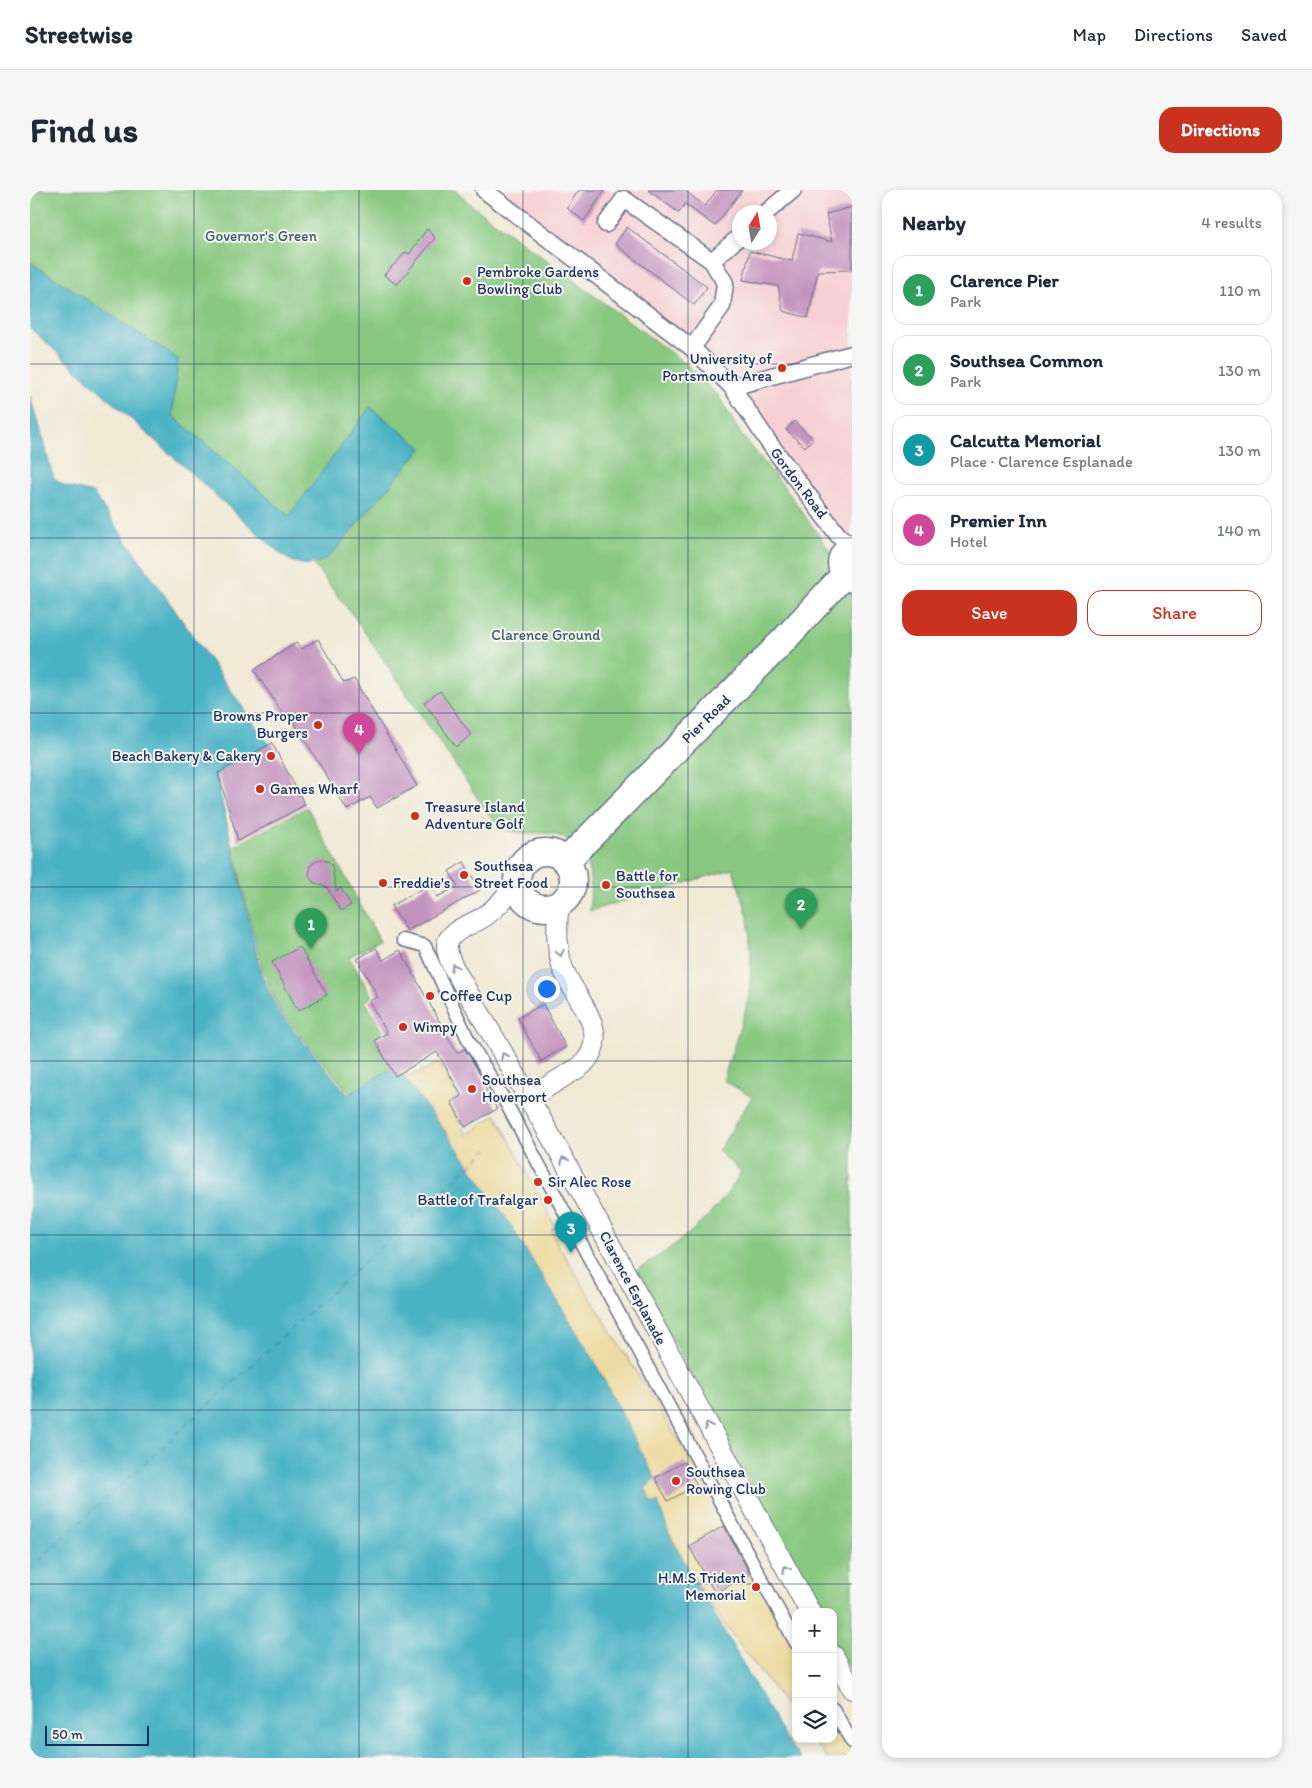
<!DOCTYPE html>
<meta charset="utf-8">
<style>
body{margin:0;font-family:Itim,sans-serif;background:#f6f6f7;color:#1f2937}
.controls{position:absolute;right:15px;bottom:15px;display:grid;overflow:hidden;border-radius:10px;box-shadow:0 2px 8px #0003}
.controls button{width:45px;height:45px;display:grid;place-items:center;padding:0;border:0;border-bottom:1px solid #e0e1e3;background:#fff;color:#1f2937;font:25px sans-serif}
.compass{position:absolute;left:702px;top:15px;width:45px;height:45px;border-radius:50%;background:#fff;box-shadow:0 2px 8px #0003;rotate:11deg}
.scale{position:absolute;left:15px;bottom:12px;width:104px;box-sizing:border-box;padding-left:5px;border:2px solid #1b2f5e;border-top:0;font-size:14px;line-height:18px;white-space:nowrap;color:#1b2f5e;-webkit-text-stroke:4px #f6f6f2;paint-order:stroke}
.you{position:absolute;left:516px;top:798px;width:18px;height:18px;margin:-12px;border:4px solid #fff;border-radius:50%;background:#1a73e8;box-shadow:0 0 0 8px #1a73e833}
.badge{display:grid;place-items:center;width:32px;height:32px;border-radius:50%;background:#c8321e;color:#fff;font-size:16px;font-weight:700}
.pin{position:absolute;translate:-50% -41px;filter:drop-shadow(0 1px 2px #0008)}
.pin::after{content:'';position:absolute;top:26px;width:18px;height:15px;background:inherit;clip-path:polygon(0 0,100% 0,50% 100%)}
.list{margin:0;padding:0;list-style:none}
h2{display:flex;justify-content:space-between;align-items:center;height:65px;margin:0;padding:0 20px;font-size:21px}
h2 small{font-size:16px;font-weight:400;color:#747a83}
.list li{display:grid;grid-template-columns:32px 1fr auto;gap:15px;align-items:center;box-sizing:border-box;height:70px;margin:0 10px 10px;padding:0 10px;border:1px solid #e0e1e3;border-radius:15px}
.list b{display:block;font-size:19px;white-space:nowrap}
.list p{margin:0;font-size:16px;white-space:nowrap;color:#747a83}
.list em{font-size:16px;font-style:normal;color:#747a83}
.actions{display:flex;gap:10px;padding:15px 20px}
.actions a{flex:1;padding:11px 0;border:1px solid #c8321e;border-radius:15px;text-align:center;font-size:18px;color:#c8321e}
.actions .main{background:#c8321e;color:#fff}
.icon{flex:none;width:28px;height:28px;fill:none;stroke:currentColor;stroke-width:2;stroke-linecap:round;stroke-linejoin:round}
.map{position:relative;flex:none;width:822px;height:1568px;overflow:hidden;border-radius:15px}
header{display:flex;align-items:center;gap:30px;box-sizing:border-box;height:70px;padding:0 25px;background:#fff;border-bottom:1px solid #e0e1e3}
header strong{font-size:24px}
nav{display:flex;gap:28px;margin-inline-start:auto;font-size:18px}
.intro{display:flex;align-items:center;justify-content:space-between;box-sizing:border-box;height:120px;padding:0 30px}
h1{margin:0;font-size:35px}
.button{padding:12px 22px;border-radius:15px;background:#c8321e;color:#fff;font-size:18px;font-weight:700}
main{display:flex;gap:30px;padding:0 30px}
aside{flex:1;background:#fff;border-radius:15px;box-shadow:0 2px 8px #0003}
.map>svg:first-child{display:block}
.built{fill:#f7cfd4;fill-rule:evenodd}
.green{fill:#88c880;stroke:#527c6f}
.sand{fill:#eeda9e;stroke:#84847e}
.water{fill:#48b2c5;stroke:#327092}
.lines{fill:none;stroke-linecap:round;stroke-linejoin:round}
.ferry{stroke:#28567d;stroke-width:1;stroke-dasharray:6 5;stroke-linecap:butt}
.building{fill:#c392be}
.pedestrian-casing{stroke:#667088;stroke-width:15}
.minor-casing{stroke:#667088;stroke-width:19}
.tertiary-casing{stroke:#667088;stroke-width:22}
.primary-casing{stroke:#667088;stroke-width:29}
.pedestrian{stroke:#fff;stroke-width:12}
.minor{stroke:#fff;stroke-width:16}
.tertiary{stroke:#fff;stroke-width:20}
.primary{stroke:#fff;stroke-width:26}
.oneway{stroke:#8d97ae}
.grid{fill:none;stroke:#1b2f5e;stroke-width:1;stroke-opacity:0.55}
.poi-dot{fill:#c8321e;stroke:#f6f6f2;stroke-width:2}
.labels{text-anchor:middle;stroke-width:4;stroke-linejoin:round;paint-order:stroke}
.park-label{font-size:15px;fill:#3c5d68;stroke:#f6f6f2}
.poi-label{font-size:15px;fill:#1b2f5e;stroke:#f6f6f2;text-anchor:start}
.street-label{font-size:15px;fill:#1b2f5e;stroke:#f6f6f2}
</style>
<header>
<strong>Streetwise</strong>
<nav><a>Map</a><a>Directions</a><a>Saved</a></nav>
</header>
<div class="intro"><h1>Find us</h1><a class="button">Directions</a></div>
<main>
<div class="map">
<svg width="822" height="1568" viewBox="0 0 822 1568">
<rect width="100%" height="100%" fill="#f6f6f2"/>
<filter id="ink" filterUnits="userSpaceOnUse"><feTurbulence type="fractalNoise" baseFrequency=".02" numOctaves="2"/><feDisplacementMap in="SourceGraphic" scale="10" xChannelSelector="R" yChannelSelector="G"/><feConvolveMatrix kernelMatrix="1 2 1 2 8 2 1 2 1" color-interpolation-filters="sRGB"/></filter>
<filter id="wash" filterUnits="userSpaceOnUse"><feTurbulence type="fractalNoise" baseFrequency=".0096" numOctaves="4" result="noise"/><feDisplacementMap in="SourceGraphic" scale="20" xChannelSelector="R" yChannelSelector="G"/><feGaussianBlur stdDeviation="1.12" result="paint"/><feColorMatrix in="noise" values="0 0 0 0 0 0 0 0 0 0 0 0 0 0 0 0 0 1.4 0 .05"/><feComposite in="paint" operator="in"/></filter>
<g filter="url(#wash)">
<rect width="100%" height="100%" fill="#f2e9d5"/>
<path class="built" d="M 454,0 L 822,0 L 822,358 L 702,197 ZM 709,22 L 739,22 L 739,52 L 709,52 Z"/>
<g class="green">
<path d="M 0,0 L 425,0 L 439,13 L 648,168 L 661,178 L 688,205 L 710,243 L 755,298 L 822,392 L 822,1484 L 803,1450 L 803,1422 L 788,1422 L 606,1081 C 649,1053 685,1028 711,982 L 688,961 L 722,907 L 693,890 L 715,822 L 720,798 L 721,767 L 718,726 L 703,679 L 560,721 C 560,707 562,691 558,678 C 556,670 551,664 546,658 C 525,633 498,650 474,638 C 468,635 464,629 459,625 L 327,431 L 284,375 L 301,365 L 392,258 L 340,217 L 259,326 L 142,225 L 148,169 L 0,72 Z"/>
<polygon points="277,617 350,751 319,767 342,806 336,812 353,843 344,849 360,879 320,904 249,820 232,779 203,657"/>
</g>
<g class="sand">
<path d="M 408,873 L 428,906 L 419,913 L 436,945 L 466,925 L 518,1022 L 525,1038 L 521,1040 L 528,1055 L 703,1339 L 766,1453 L 766,1529 L 700,1442 L 664,1389 L 607,1283 L 360,879 C 376,894 391,881 408,873 Z"/>
<polygon points="803,1519 822,1552 822,1568 797,1568 782,1549 803,1549"/>
</g>
<g class="water">
<path d="M 0,72 L 148,169 L 142,225 L 259,326 L 340,217 L 392,258 L 301,365 C 284,378 268,377 252,365 L 0,138 Z"/>
<polygon points="0,206 24,289 35,296 63,303 239,555 186,585 230,780 247,820 318,905 360,879 367,886 374,887 418,945 474,1025 561,1165 625,1288 615,1299 622,1313 628,1312 639,1344 755,1548 770,1568 0,1568"/>
</g>
<g class="lines">
<polyline class="ferry" points="0,1378 458,959"/>
</g>
<g id="blocks">
<g class="building">
<polygon points="549,0 575,0 554,31 537,18"/>
<polygon points="618,0 654,0 675,16 687,0 712,0 685,36 655,14 649,23"/>
<polygon points="822,17 822,80 788,81 778,128 753,121 748,96 713,90 720,61 762,71 768,43 802,52 796,24"/>
<polygon points="597,37 677,97 664,115 585,54"/>
<polygon points="397,39 405,48 367,95 354,85 376,62 379,64"/>
<polygon points="764,231 783,249 775,257 756,240"/>
<polygon points="288,449 314,493 324,489 387,596 347,618 340,607 317,620 261,527 257,530 224,480 266,453 272,459"/>
<polygon points="410,501 441,545 426,557 394,512"/>
<polygon points="242,553 275,615 208,651 188,583"/>
<polygon points="291,669 299,672 302,675 306,701 311,698 321,715 311,721 296,696 284,693 279,686 280,676 287,670"/>
<polygon points="434,672 450,700 377,741 361,716 400,694 407,707 428,696 419,681"/>
<polygon points="270,757 297,805 268,821 242,772"/>
<polygon points="346,758 353,770 370,760 427,863 435,859 456,895 454,896 467,919 435,937 421,912 432,906 407,862 365,886 345,850 357,843 339,811 348,807 327,769"/>
<polygon points="513,814 536,857 511,871 488,828"/>
<polygon points="654,1272 667,1295 638,1311 625,1288"/>
<polygon points="694,1336 720,1384 685,1403 659,1356"/>
</g>
</g>
</g>
<g filter="url(#ink)">
<use href="#blocks" fill-opacity="0" stroke="#667088" stroke-width="1"/>
<g class="lines">
<defs>
<g id="pedestrian">
<polyline points="373,750 395,756 438,849 477,915 766,1453"/>
<polyline points="803,1519 822,1552"/>
</g>
<g id="minor">
<polyline points="454,0 662,158 702,197 737,250 808,345 822,357"/>
<polyline points="737,22 763,0"/>
<polyline points="576,34 594,9 682,71 695,93 692,116 662,158"/>
<polyline points="682,71 709,47"/>
<polyline points="702,197 822,164"/>
</g>
<g id="tertiary">
<path d="M 487,692 C 477,705 469,716 455,726 C 444,734 427,737 419,749 C 414,757 419,767 422,775 L 528,959 L 780,1422"/>
<path d="M 499,908 C 512,900 525,892 538,884 C 543,881 550,878 554,873 C 584,842 542,806 532,776 C 526,755 526,735 529,714"/>
<polyline points="803,1465 822,1499"/>
</g>
<g id="primary">
<path d="M 822,357 C 808,365 807,381 822,389"/>
<circle cx="515" cy="690" r="28"/>
<polyline points="536,671 754,450 815,384"/>
</g>
</defs>
<use href="#pedestrian" class="pedestrian-casing"/>
<use href="#minor" class="minor-casing"/>
<use href="#tertiary" class="tertiary-casing"/>
<use href="#primary" class="primary-casing"/>
<use href="#pedestrian" class="pedestrian"/>
<use href="#minor" class="minor"/>
<use href="#tertiary" class="tertiary"/>
<use href="#primary" class="primary"/>
</g>
<defs><path id="oneway-chevron" d="M-2-3.5L2.5 0L-2 3.5" fill="none" stroke-width="1.6" stroke-linecap="round" stroke-linejoin="round" transform="scale(1.25)"/></defs>
<g class="oneway">
<use href="#oneway-chevron" transform="translate(530 763) rotate(79)"/>
<use href="#oneway-chevron" transform="translate(424 777) rotate(-117)"/>
<use href="#oneway-chevron" transform="translate(474 866) rotate(-119)"/>
<use href="#oneway-chevron" transform="translate(534 970) rotate(-118)"/>
<use href="#oneway-chevron" transform="translate(678 1236) rotate(-119)"/>
<use href="#oneway-chevron" transform="translate(756 1379) rotate(-119)"/>
</g>
</g>
<path class="grid" d="M 164,0 L 164,1568M 329,0 L 329,1568M 493,0 L 493,1568M 658,0 L 658,1568M 0,174 L 822,174M 0,348 L 822,348M 0,523 L 822,523M 0,697 L 822,697M 0,871 L 822,871M 0,1045 L 822,1045M 0,1220 L 822,1220M 0,1394 L 822,1394"/>
<g class="poi-dot">
<circle cx="437" cy="91" r="5"/>
<circle cx="752" cy="178" r="5"/>
<circle cx="288" cy="535" r="5"/>
<circle cx="241" cy="566" r="5"/>
<circle cx="230" cy="599" r="5"/>
<circle cx="385" cy="626" r="5"/>
<circle cx="434" cy="685" r="5"/>
<circle cx="353" cy="693" r="5"/>
<circle cx="576" cy="695" r="5"/>
<circle cx="400" cy="806" r="5"/>
<circle cx="373" cy="837" r="5"/>
<circle cx="442" cy="899" r="5"/>
<circle cx="508" cy="992" r="5"/>
<circle cx="518" cy="1010" r="5"/>
<circle cx="646" cy="1291" r="5"/>
<circle cx="726" cy="1397" r="5"/>
</g>
<g class="labels">
<g class="park-label">
<text x="231" y="51">Governor's Green</text>
<text x="516" y="450">Clarence Ground</text>
</g>
<g class="poi-label">
<text x="447" y="87">Pembroke Gardens<tspan x="447" dy="17">Bowling Club</tspan></text>
<text x="742" y="174" text-anchor="end">University of<tspan x="742" dy="17">Portsmouth Area</tspan></text>
<text x="278" y="531" text-anchor="end">Browns Proper<tspan x="278" dy="17">Burgers</tspan></text>
<text x="231" y="571" text-anchor="end">Beach Bakery &amp; Cakery</text>
<text x="240" y="604">Games Wharf</text>
<text x="395" y="622">Treasure Island<tspan x="395" dy="17">Adventure Golf</tspan></text>
<text x="444" y="681">Southsea<tspan x="444" dy="17">Street Food</tspan></text>
<text x="586" y="691">Battle for<tspan x="586" dy="17">Southsea</tspan></text>
<text x="363" y="698">Freddie's</text>
<text x="410" y="811">Coffee Cup</text>
<text x="383" y="842">Wimpy</text>
<text x="452" y="895">Southsea<tspan x="452" dy="17">Hoverport</tspan></text>
<text x="518" y="997">Sir Alec Rose</text>
<text x="508" y="1015" text-anchor="end">Battle of Trafalgar</text>
<text x="656" y="1287">Southsea<tspan x="656" dy="17">Rowing Club</tspan></text>
<text x="716" y="1393" text-anchor="end">H.M.S Trident<tspan x="716" dy="17">Memorial</tspan></text>
</g>
<g class="street-label">
<text transform="translate(769 293) rotate(53)" y="5">Gordon Road</text>
<text transform="translate(676 529) rotate(-45)" y="5">Pier Road</text>
<text transform="translate(603 1098) rotate(62)" y="5">Clarence Esplanade</text>
</g>
</g>
</svg>
<div class="controls">
<button>+</button>
<button>−</button>
<button><svg class="icon" aria-label="layers" viewBox="0 0 24 24"><path d="M12 4l9 5-9 5-9-5zM3 14l9 5 9-5"/></svg></button>
</div>
<svg class="compass" viewBox="-18 -18 36 36"><path d="M0-13l5 13h-10z" fill="#e53935"/><path d="M0 13l5-13h-10z" fill="#747a83"/></svg>
<div class="scale">50 m</div>
<div class="you"></div>
<div class="pin badge" style="left:281px;top:759px;background:#2e9e5b">1</div>
<div class="pin badge" style="left:771px;top:739px;background:#2e9e5b">2</div>
<div class="pin badge" style="left:541px;top:1063px;background:#0f9aa8">3</div>
<div class="pin badge" style="left:329px;top:564px;background:#d1479c">4</div>
</div>
<aside>
<h2>Nearby<small>4 results</small></h2>
<ul class="list">
<li><span class="badge" style="background:#2e9e5b">1</span><div><b>Clarence Pier</b><p>Park</p></div><em>110 m</em></li>
<li><span class="badge" style="background:#2e9e5b">2</span><div><b>Southsea Common</b><p>Park</p></div><em>130 m</em></li>
<li><span class="badge" style="background:#0f9aa8">3</span><div><b>Calcutta Memorial</b><p>Place · Clarence Esplanade</p></div><em>130 m</em></li>
<li><span class="badge" style="background:#d1479c">4</span><div><b>Premier Inn</b><p>Hotel</p></div><em>140 m</em></li>
</ul>
<div class="actions"><a class="main">Save</a><a>Share</a></div>
</aside>
</main>
